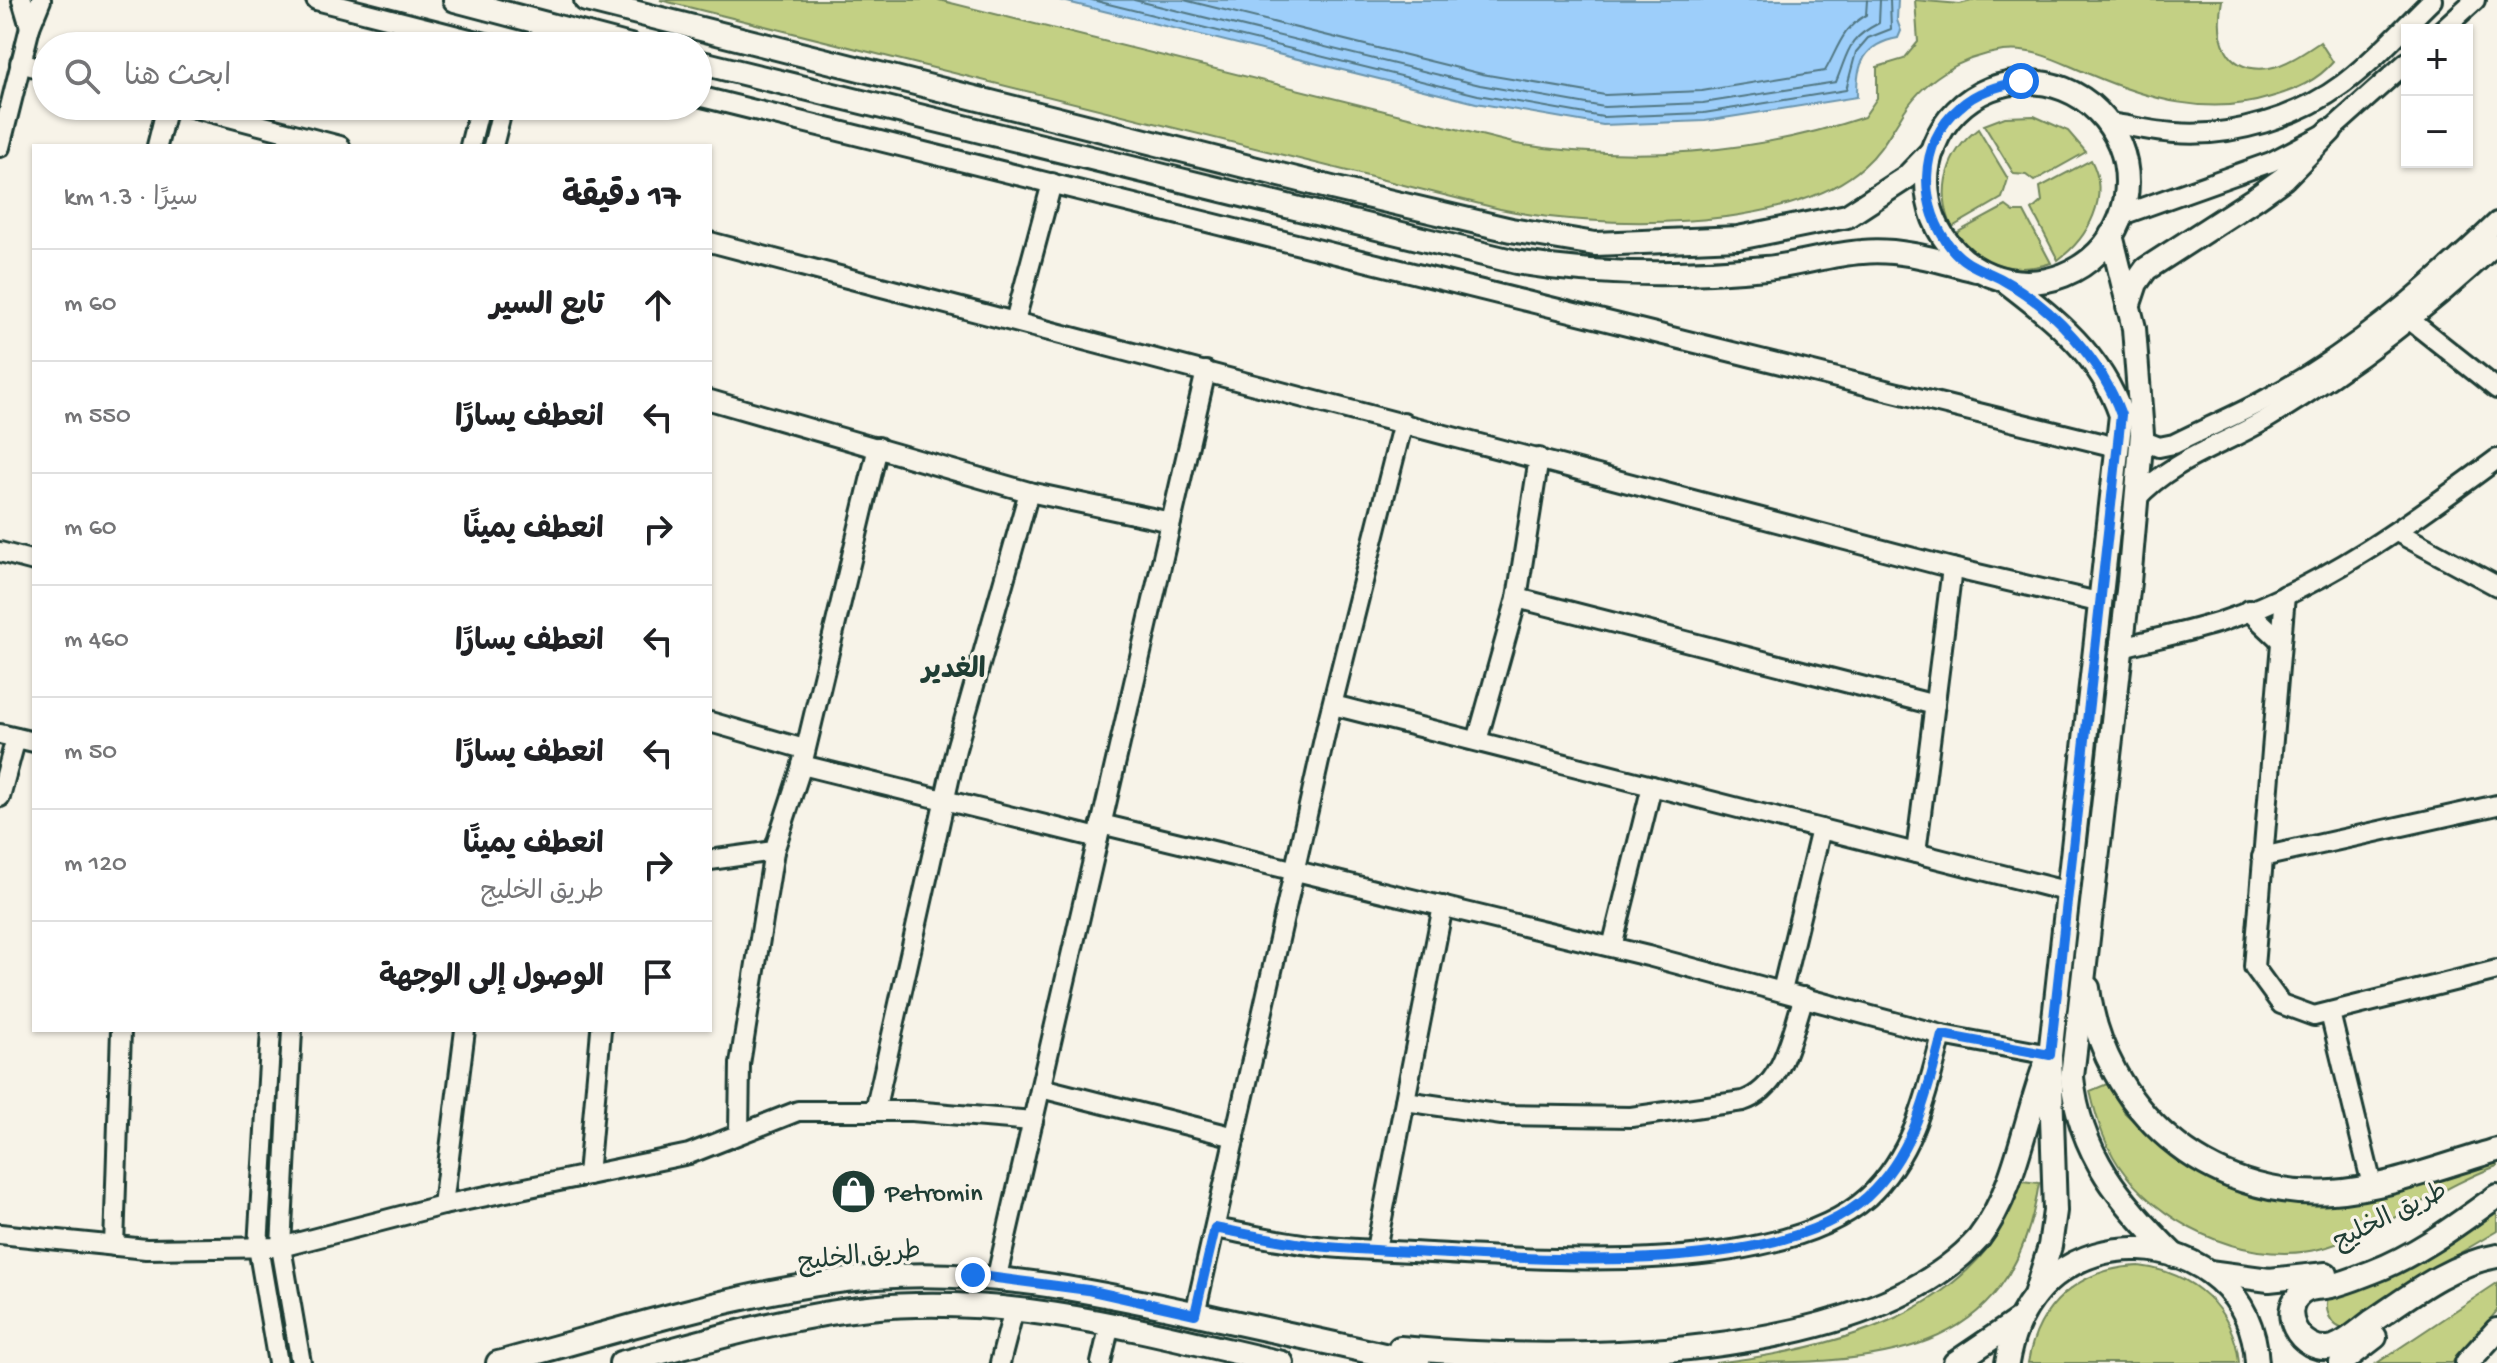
<!DOCTYPE html>
<html lang="ar">
<meta charset="utf-8">
<style>
body{margin:0;font-family:"Gochi Hand","Playpen Sans Arabic",sans-serif;background:#f6f6f6;color:#202124;direction:rtl}
.controls{position:absolute;right:24px;top:24px;display:grid;overflow:hidden;border-radius:0px;box-shadow:0 2px 6px #0004}
.controls button{width:72px;height:72px;display:grid;place-items:center;padding:0;border:0;border-bottom:2px solid #e0e0e0;background:#fff;color:#202124;font:40px sans-serif}
.stop{position:absolute;width:24px;height:24px;margin:-18px;border:6px solid #1a73e8;border-radius:50%;background:#fff}
.stop.end{background:#1a73e8;border-color:#fff;box-shadow:0 2px 8px #0008}
.list{margin:0;padding:0;list-style:none}
h2{display:flex;justify-content:space-between;align-items:center;height:104px;margin:0;padding:0 32px;font-size:34px}
h2 small{font-size:26px;font-weight:400;color:#757577}
.list li{display:grid;grid-template-columns:52px 1fr auto;gap:24px;align-items:center;box-sizing:border-box;height:112px;padding:0 32px;border-top:2px solid #e0e0e0}
.list b{display:block;font-size:30px;white-space:nowrap}
.list p{margin:0;font-size:26px;white-space:nowrap;color:#757577}
.list em{font-size:26px;font-style:normal;color:#757577}
.icon{flex:none;width:44px;height:44px;fill:none;stroke:currentColor;stroke-width:2;stroke-linecap:round;stroke-linejoin:round}
.map{position:relative;flex:none;width:2497px;height:1363px;overflow:hidden;direction:ltr}
.search{position:absolute;background:#fff;box-shadow:0 2px 6px #0004;left:32px;top:32px;width:680px;height:88px;display:flex;align-items:center;gap:20px;box-sizing:border-box;padding:0 28px;border-radius:44px;color:#757577;font-size:30px}
.panel{position:absolute;background:#fff;box-shadow:0 2px 6px #0004;left:32px;top:144px;width:680px;height:888px;border-radius:0px;direction:rtl}
.map>svg:first-child{display:block}
.green{fill:#c3d084;stroke:#71865c;stroke-width:2}
.water{fill:#9dcefa;stroke:#6b94ab;stroke-width:2}
.lines{fill:none;stroke-linecap:round;stroke-linejoin:round}
.shore{stroke:#517783;stroke-width:2}
.minor-casing{stroke:#1f3d34;stroke-width:24}
.major-casing{stroke:#1f3d34;stroke-width:28}
.minor{stroke:#f7f3e8;stroke-width:18}
.major{stroke:#f7f3e8;stroke-width:22}
.route{stroke:#1a73e8;stroke-width:10}
.labels{text-anchor:middle;stroke-width:7;stroke-linejoin:round;paint-order:stroke}
.poi-label{font-size:26px;fill:#1f3d34;stroke:#f7f3e8;text-anchor:start}
.street-label{font-size:26px;fill:#1f3d34;stroke:#f7f3e8}
.neighbourhood-label{font-size:28px;font-weight:bold;fill:#1f3d34;stroke:#f7f3e8}
</style>
<div class="map">
<svg width="2497" height="1363" viewBox="0 0 2497 1363">
<rect width="100%" height="100%" fill="#f7f3e8"/>
<filter id="ink" filterUnits="userSpaceOnUse"><feTurbulence type="fractalNoise" baseFrequency=".0125" numOctaves="2"/><feDisplacementMap in="SourceGraphic" scale="16" xChannelSelector="R" yChannelSelector="G"/><feConvolveMatrix kernelMatrix="1 2 1 2 8 2 1 2 1" color-interpolation-filters="sRGB"/></filter>
<g filter="url(#ink)">
<g class="green">
<path d="M 660,0 L 939,0 L 1517,144 C 1632,163 1753,154 1864,117 L 1877,98 L 1877,67 L 1904,59 L 1918,42 L 1915,0 L 1960,4 L 1975,0 L 2222,0 C 2215,36 2224,74 2269,68 C 2287,65 2305,52 2320,42 L 2333,62 C 2317,81 2295,90 2271,97 C 2208,117 2148,99 2089,74 C 2061,63 2035,47 2003,51 C 1960,57 1922,80 1900,118 C 1889,135 1880,152 1864,166 C 1790,234 1593,229 1500,209 Z"/>
<polygon points="2034,116 2068,131 2086,152 2034,181 2026,175 2014,174 1984,125 2005,117"/>
<path d="M 1978,129 L 2008,179 L 2002,198 L 1952,227 C 1936,190 1947,152 1978,129 Z"/>
<path d="M 2091,160 C 2111,197 2088,238 2058,260 L 2032,210 L 2042,201 L 2040,187 Z"/>
<path d="M 2006,206 L 2014,212 L 2024,212 L 2051,263 C 2015,275 1978,265 1956,233 Z"/>
<path d="M 2107,1084 L 2125,1113 L 2172,1155 L 2202,1174 L 2276,1198 L 2496,1159 L 2497,1166 C 2438,1188 2386,1229 2327,1247 C 2256,1268 2169,1231 2125,1174 C 2106,1150 2097,1121 2090,1091 Z"/>
<path d="M 2022,1181 L 2039,1183 C 2012,1363 1878,1363 1715,1363 C 1835,1349 1983,1313 2022,1181 Z"/>
<path d="M 2497,1212 L 2497,1231 L 2433,1269 L 2346,1330 C 2330,1326 2323,1310 2329,1294 Z"/>
<path d="M 2139,1266 C 2192,1272 2234,1308 2239,1363 L 2028,1363 C 2037,1305 2080,1268 2139,1266 Z"/>
<polygon points="2497,1283 2497,1311 2452,1363 2377,1363"/>
</g>
<path class="water" d="M 1059,0 L 1898,0 L 1897,20 L 1901,31 L 1898,38 C 1864,44 1856,64 1857,97 L 1705,121 L 1603,125 L 1476,103 Z"/>
<g class="lines">
<g class="shore">
<polyline points="1092,0 1478,95 1603,117 1704,113 1846,90 1856,52 1868,38 1891,29 1890,0"/>
<path d="M 1134,0 L 1480,85 L 1604,107 L 1703,103 L 1836,82 C 1849,51 1846,40 1879,23 L 1880,0"/>
<path d="M 1184,0 L 1482,74 L 1605,95 L 1702,91 L 1825,71 C 1838,49 1841,29 1866,15 L 1867,0"/>
</g>
<defs>
<g id="minor">
<polyline points="22,0 30,27"/>
<polyline points="316,0 497,46"/>
<polyline points="2442,30 2475,0"/>
<polyline points="20,63 46,70"/>
<polyline points="698,96 2116,447"/>
<polyline points="187,106 340,146"/>
<path d="M 2109,123 C 2131,126 2153,132 2175,133 C 2231,138 2299,117 2343,84 C 2375,60 2403,28 2432,0"/>
<polyline points="157,146 167,106"/>
<polyline points="470,146 480,106"/>
<polyline points="493,146 503,106"/>
<polyline points="0,147 30,27 41,0"/>
<polyline points="2122,215 2271,162 2330,131 2407,62"/>
<polyline points="710,242 1952,568 2102,603"/>
<polyline points="2410,320 2497,389"/>
<polyline points="1015,321 1052,183"/>
<polyline points="710,400 1029,492 1171,522"/>
<path d="M 2141,440 L 2159,447 L 2174,444 C 2205,428 2238,415 2268,398 C 2353,353 2428,288 2497,222"/>
<path d="M 2136,499 C 2171,460 2221,446 2265,420 C 2349,369 2426,311 2497,244"/>
<polyline points="2397,532 2497,586"/>
<polyline points="0,552 34,561"/>
<polyline points="2285,595 2254,967 2281,1004 2314,1016 2497,970"/>
<polyline points="1517,598 1539,458"/>
<polyline points="2248,610 2281,641"/>
<path d="M 2122,647 C 2155,638 2190,632 2223,621 C 2324,587 2412,522 2497,459"/>
<polyline points="1333,705 2069,892"/>
<polyline points="710,722 804,749"/>
<polyline points="0,734 34,742"/>
<polyline points="1477,741 1517,598 1935,705"/>
<polyline points="802,765 1098,838"/>
<polyline points="0,797 16,738"/>
<polyline points="1101,824 1648,956 1942,1035 2050,1055"/>
<polyline points="1916,853 1952,568"/>
<polyline points="2262,857 2497,805"/>
<polyline points="710,860 774,851"/>
<polyline points="1612,947 1652,786"/>
<polyline points="1782,991 1821,829"/>
<polyline points="2330,1013 2372,1185"/>
<polyline points="271,1030 258,1247 278,1363"/>
<polyline points="292,1030 281,1247 301,1363"/>
<polyline points="1041,1088 1235,1137"/>
<path d="M 1405,1101 L 1502,1115 L 1631,1117 L 1743,1101 C 1784,1087 1791,1034 1804,997"/>
<polyline points="875,1111 956,749 1029,492"/>
<polyline points="739,1132 740,1064 774,851 802,765 878,447"/>
<polyline points="588,1175 601,1030"/>
<polyline points="443,1205 465,1030"/>
<path d="M 1215,1228 C 1252,1235 1291,1244 1328,1247 C 1363,1250 1397,1251 1431,1253 C 1544,1260 1780,1277 1868,1197 C 1914,1154 1927,1093 1942,1035"/>
<polyline points="0,1234 146,1249 281,1247 443,1205 689,1154 798,1111 912,1111 1033,1121"/>
<polyline points="114,1246 121,1030"/>
<polyline points="1376,1249 1443,906"/>
<polyline points="997,1276 1206,371"/>
<polyline points="1195,1314 1328,721 1403,422"/>
<polyline points="1000,1363 1014,1309"/>
<polyline points="1101,1363 1110,1324"/>
</g>
<g id="major">
<polyline points="455,0 630,46"/>
<polyline points="586,0 1332,188 1511,230 1595,244 1738,238 1847,216 1907,177 1933,150"/>
<path d="M 698,62 L 1516,262 C 1600,276 1681,276 1766,268 C 1798,265 1830,254 1862,252 C 1900,248 1940,261 1976,270"/>
<circle cx="2027" cy="182" r="100"/>
<path d="M 2111,235 L 2134,328 L 2142,434 L 2129,582 L 2072,1077 C 2079,1154 2122,1204 2175,1256"/>
<path d="M 2004,280 C 2053,318 2100,353 2121,415 L 2050,1055 L 2055,1211 L 2050,1246 L 2035,1295"/>
<polyline points="2128,307 2136,283 2146,269 2256,198 2284,178 2330,131"/>
<path d="M 2088,988 C 2103,1109 2209,1201 2332,1192 C 2388,1188 2444,1165 2497,1150"/>
<path d="M 2497,1196 C 2458,1224 2417,1255 2372,1272 C 2359,1277 2345,1283 2331,1286 C 2324,1288 2314,1287 2307,1290 C 2273,1306 2300,1356 2333,1347 C 2347,1343 2362,1328 2374,1320 C 2412,1294 2451,1264 2497,1256"/>
<polyline points="2209,1272 2269,1280 2326,1274"/>
<path d="M 1400,1348 C 1566,1363 1867,1363 1979,1238 C 2016,1189 2024,1120 2046,1063"/>
<path d="M 498,1363 C 620,1331 750,1287 876,1277 C 985,1269 1087,1290 1193,1313 C 1268,1330 1343,1345 1418,1363"/>
<path d="M 621,1363 C 703,1342 785,1316 869,1308 C 1009,1293 1147,1332 1282,1363"/>
<polyline points="1955,1363 2020,1319"/>
<path d="M 2007,1363 C 2033,1202 2250,1220 2257,1363"/>
<polyline points="2341,1363 2375,1337"/>
<polyline points="2467,1363 2497,1330"/>
</g>
</defs>
<use href="#minor" class="minor-casing"/>
<use href="#major" class="major-casing"/>
<use href="#minor" class="minor"/>
<use href="#major" class="major"/>
</g>
</g>
<g class="lines" filter="url(#ink)">
<path class="route" d="M 973,1275 L 1088,1290 L 1195,1314 L 1215,1228 C 1252,1235 1291,1244 1328,1247 C 1363,1250 1397,1251 1431,1253 C 1544,1260 1780,1277 1867,1197 C 1914,1154 1927,1093 1942,1035 L 2050,1055 L 2121,415 C 2102,361 2054,308 2003,280 C 1985,270 1966,266 1952,249 C 1918,208 1917,143 1960,107 C 1977,91 1999,86 2021,81"/>
</g>
<defs>
<symbol id="shop-disc" viewBox="-11 -11 22 22"><circle r="9.5" fill="#1f3d34" stroke="#f7f3e8"/><path d="M-5-2.5h2.3a2.7 3.5 0 0 1 5.4 0H5L5.5 6h-11ZM-1.5-2.5h3a1.5 2.3 0 0 0-3 0Z" fill="#fff"/></symbol>
</defs>
<g fill-rule="evenodd">
<use href="#shop-disc" x="828" y="1166" width="51" height="51"/>
</g>
<g class="labels">
<g class="poi-label">
<text x="885" y="1200">Petromin</text>
</g>
<g class="street-label">
<text transform="translate(2389 1214) rotate(-26)" y="9">طريق الخليج</text>
<text transform="translate(859 1254) rotate(-6)" y="9">طريق الخليج</text>
</g>
<g class="neighbourhood-label">
<text x="954" y="677">الغدير</text>
</g>
</g>
</svg>
<div class="controls">
<button>+</button>
<button>−</button>
</div>
<div class="stop" style="left:2021px;top:81px"></div>
<div class="stop end" style="left:973px;top:1275px"></div>
<div class="search"><svg class="icon" aria-label="search" viewBox="0 0 24 24"><circle cx="10" cy="10" r="6"/><path d="M15 15l6 6"/></svg>ابحث هنا</div>
<section class="panel">
<h2>17 دقيقة<small>سيرًا · 1.3 km</small></h2>
<ul class="list">
<li><svg class="icon" aria-label="ahead" viewBox="0 0 24 24"><path d="M12 20V5M6 11l6-6 6 6"/></svg><div><b>تابع السير</b></div><em>60 m</em></li>
<li><svg class="icon" aria-label="left" viewBox="0 0 24 24"><path d="M17 20v-9H6M10 6l-5 5 5 5"/></svg><div><b>انعطف يسارًا</b></div><em>550 m</em></li>
<li><svg class="icon" aria-label="right" viewBox="0 0 24 24"><path d="M7 20v-9h11M14 6l5 5-5 5"/></svg><div><b>انعطف يمينًا</b></div><em>60 m</em></li>
<li><svg class="icon" aria-label="left" viewBox="0 0 24 24"><path d="M17 20v-9H6M10 6l-5 5 5 5"/></svg><div><b>انعطف يسارًا</b></div><em>460 m</em></li>
<li><svg class="icon" aria-label="left" viewBox="0 0 24 24"><path d="M17 20v-9H6M10 6l-5 5 5 5"/></svg><div><b>انعطف يسارًا</b></div><em>50 m</em></li>
<li><svg class="icon" aria-label="right" viewBox="0 0 24 24"><path d="M7 20v-9h11M14 6l5 5-5 5"/></svg><div><b>انعطف يمينًا</b><p>طريق الخليج</p></div><em>120 m</em></li>
<li><svg class="icon" aria-label="arrive" viewBox="0 0 24 24"><path d="M6 21V4h12l-3 4 3 4H6"/></svg><div><b>الوصول إلى الوجهة</b></div></li>
</ul>
</section>
</div>
